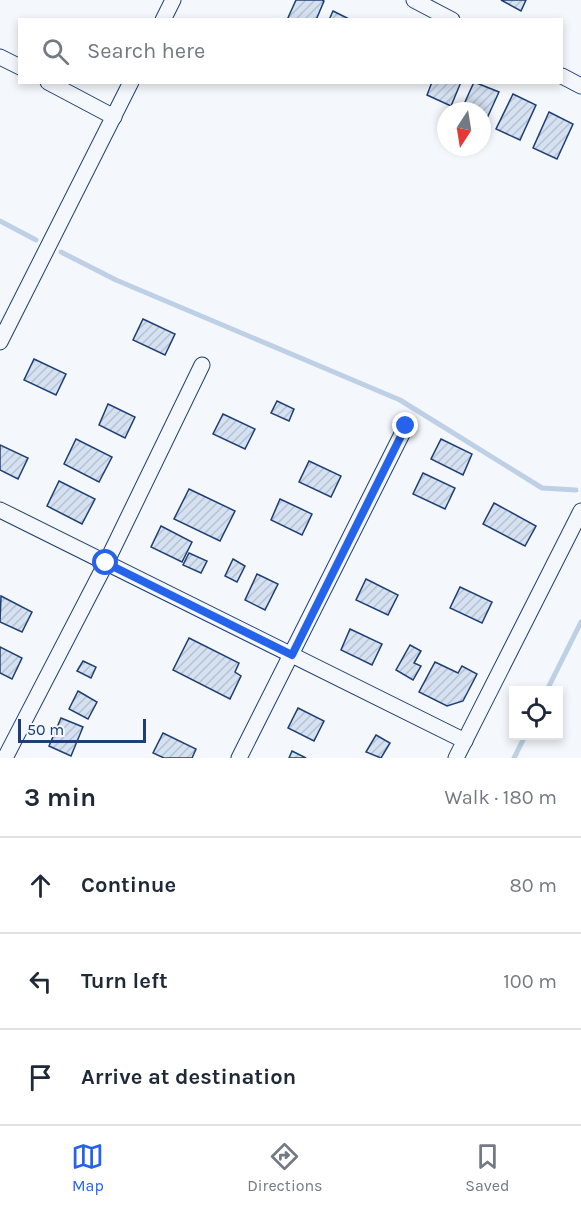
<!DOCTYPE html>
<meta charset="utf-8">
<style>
body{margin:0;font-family:Karla,sans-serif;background:#f6f6f7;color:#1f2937}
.controls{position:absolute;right:18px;bottom:18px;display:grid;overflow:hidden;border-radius:0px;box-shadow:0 3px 9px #0003}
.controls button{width:54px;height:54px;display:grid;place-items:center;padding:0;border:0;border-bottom:2px solid #e0e1e3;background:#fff;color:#1f2937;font:30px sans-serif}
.compass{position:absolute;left:437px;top:102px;width:54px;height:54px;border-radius:50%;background:#fff;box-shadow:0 3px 9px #0003;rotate:192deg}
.scale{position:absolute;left:18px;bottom:15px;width:128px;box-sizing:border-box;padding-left:6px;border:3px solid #1d3f73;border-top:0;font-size:16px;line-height:21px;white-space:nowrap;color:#1d3f73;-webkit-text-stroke:4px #f4f7fb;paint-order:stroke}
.stop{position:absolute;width:18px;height:18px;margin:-14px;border:4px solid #2563eb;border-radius:50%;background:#fff}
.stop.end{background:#2563eb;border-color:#fff;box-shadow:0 2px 6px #0008}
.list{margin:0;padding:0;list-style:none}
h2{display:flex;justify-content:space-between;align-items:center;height:78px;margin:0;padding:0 24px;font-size:26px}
h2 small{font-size:20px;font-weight:400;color:#747a83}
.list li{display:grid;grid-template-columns:39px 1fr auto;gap:18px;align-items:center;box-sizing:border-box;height:96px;padding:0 24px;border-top:2px solid #e0e1e3}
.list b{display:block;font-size:22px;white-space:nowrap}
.list em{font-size:20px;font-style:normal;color:#747a83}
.icon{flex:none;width:33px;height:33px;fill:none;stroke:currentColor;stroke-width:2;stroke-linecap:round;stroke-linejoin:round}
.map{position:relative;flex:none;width:581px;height:758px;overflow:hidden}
.search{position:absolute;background:#fff;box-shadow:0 3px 9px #0003;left:18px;right:18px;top:18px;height:66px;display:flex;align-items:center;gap:15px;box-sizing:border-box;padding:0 21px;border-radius:0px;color:#747a83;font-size:22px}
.sheet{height:366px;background:#fff}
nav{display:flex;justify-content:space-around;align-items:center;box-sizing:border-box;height:84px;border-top:2px solid #e0e1e3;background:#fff;font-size:16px;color:#747a83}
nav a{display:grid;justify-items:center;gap:3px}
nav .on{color:#2563eb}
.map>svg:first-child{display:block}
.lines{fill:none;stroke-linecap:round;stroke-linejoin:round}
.stream{stroke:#bed0e5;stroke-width:5}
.building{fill:url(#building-hatch);stroke:#1d3f73;stroke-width:1.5}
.street-casing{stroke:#1d3f73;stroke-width:17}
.street{stroke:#f4f7fb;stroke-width:15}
.route{stroke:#2563eb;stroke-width:8}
</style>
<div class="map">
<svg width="581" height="758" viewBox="0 0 581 758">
<defs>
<pattern id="building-hatch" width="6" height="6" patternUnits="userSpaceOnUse" patternTransform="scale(1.5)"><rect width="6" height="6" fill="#d5e0f0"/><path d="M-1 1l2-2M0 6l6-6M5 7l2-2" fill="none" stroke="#b6c1d1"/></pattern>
</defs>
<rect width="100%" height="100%" fill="#f4f7fb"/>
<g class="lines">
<g class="stream">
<polyline points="0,221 36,240"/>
<polyline points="61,252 116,280 400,400 542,488 576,490"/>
<polyline points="547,690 581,622"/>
<polyline points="514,758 525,736"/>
</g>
</g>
<g class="building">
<polygon points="296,0 322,0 324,1 316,20 287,20"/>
<polygon points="501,0 526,0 521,11"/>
<polygon points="333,11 351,20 329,20"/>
<polygon points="432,82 461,82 451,106 427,95"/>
<polygon points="474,82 499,92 483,127 482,111 461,111"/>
<polygon points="513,94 536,105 520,140 496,129"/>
<polygon points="549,112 573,124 557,159 533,148"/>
<polygon points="143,319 175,334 165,355 133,340"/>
<polygon points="34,359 66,374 56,395 24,380"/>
<polygon points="277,401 294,409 289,421 271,413"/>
<polygon points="108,404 135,417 125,438 99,425"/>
<polygon points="223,414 255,429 245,449 213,434"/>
<polygon points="76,439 112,457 99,482 64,464"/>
<polygon points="441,439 472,454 463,475 431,459"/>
<polygon points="0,445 28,458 18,479 0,470"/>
<polygon points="309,461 341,476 331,497 299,482"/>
<polygon points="423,473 455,488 445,509 413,494"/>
<polygon points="59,481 95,499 82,524 47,506"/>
<polygon points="189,489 235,511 220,541 174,519"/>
<polygon points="280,499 312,514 302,535 271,520"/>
<polygon points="494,503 536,526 525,546 483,524"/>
<polygon points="161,526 192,542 182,562 151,547"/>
<polygon points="189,553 207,561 201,573 183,565"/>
<polygon points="233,559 245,566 237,582 225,576"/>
<polygon points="257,574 278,584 265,610 245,600"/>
<polygon points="366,579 398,595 388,615 356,600"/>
<polygon points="460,587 492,602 482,623 450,608"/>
<polygon points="1,596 32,612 22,632 0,622"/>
<polygon points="350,629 382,644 372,665 341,650"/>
<polygon points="189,638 239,663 235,672 241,676 230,699 173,670"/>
<polygon points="410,645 421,651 414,663 421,666 413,680 396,670"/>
<polygon points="0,647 22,658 12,679 0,673"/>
<polygon points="83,661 96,667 91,678 77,671"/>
<polygon points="435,662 458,673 462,666 477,674 463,701 447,706 419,692"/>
<polygon points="78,691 97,702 88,719 69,709"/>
<polygon points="298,708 324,721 314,741 288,728"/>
<polygon points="61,718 83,727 71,756 49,746"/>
<polygon points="163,733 196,749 192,758 164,758 153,753"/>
<polygon points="376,735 390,743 381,758 366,752"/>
<polygon points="292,751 306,758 289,758"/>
</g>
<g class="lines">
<defs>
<g id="street">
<polyline points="414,0 452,20"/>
<polyline points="163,20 173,0"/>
<polyline points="0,57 20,67"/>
<polyline points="562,76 581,86"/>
<polyline points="48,82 114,117"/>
<polyline points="0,342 131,82"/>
<polyline points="0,510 465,741"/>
<polyline points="5,758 106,563 202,365"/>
<polyline points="239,758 406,426"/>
<polyline points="456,758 581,511"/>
</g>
</defs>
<use href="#street" class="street-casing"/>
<use href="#street" class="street"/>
</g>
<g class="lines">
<polyline class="route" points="106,563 292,655 406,426"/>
</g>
</svg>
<div class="controls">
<button><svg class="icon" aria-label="locate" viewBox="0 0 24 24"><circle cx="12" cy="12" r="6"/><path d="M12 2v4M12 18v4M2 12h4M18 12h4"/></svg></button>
</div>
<svg class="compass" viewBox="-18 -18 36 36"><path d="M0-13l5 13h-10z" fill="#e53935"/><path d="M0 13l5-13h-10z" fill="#747a83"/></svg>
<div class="scale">50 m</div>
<div class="stop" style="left:106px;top:563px"></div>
<div class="stop end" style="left:406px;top:426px"></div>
<div class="search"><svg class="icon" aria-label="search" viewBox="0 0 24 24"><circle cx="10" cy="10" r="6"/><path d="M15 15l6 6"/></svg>Search here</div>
</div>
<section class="sheet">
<h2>3 min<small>Walk · 180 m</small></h2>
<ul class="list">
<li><svg class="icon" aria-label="ahead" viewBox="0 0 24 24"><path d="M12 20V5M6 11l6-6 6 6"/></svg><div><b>Continue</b></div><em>80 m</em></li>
<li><svg class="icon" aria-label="left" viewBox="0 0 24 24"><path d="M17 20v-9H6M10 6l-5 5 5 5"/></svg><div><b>Turn left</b></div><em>100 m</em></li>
<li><svg class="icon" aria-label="arrive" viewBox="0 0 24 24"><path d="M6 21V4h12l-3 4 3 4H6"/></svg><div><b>Arrive at destination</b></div></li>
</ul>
</section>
<nav>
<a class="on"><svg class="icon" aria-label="map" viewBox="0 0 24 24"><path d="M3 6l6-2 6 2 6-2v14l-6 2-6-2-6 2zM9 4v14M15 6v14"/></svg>Map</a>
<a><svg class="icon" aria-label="directions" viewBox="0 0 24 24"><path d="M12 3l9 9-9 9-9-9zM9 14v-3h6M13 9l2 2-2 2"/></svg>Directions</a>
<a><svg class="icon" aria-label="saved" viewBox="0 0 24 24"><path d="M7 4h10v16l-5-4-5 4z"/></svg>Saved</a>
</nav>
